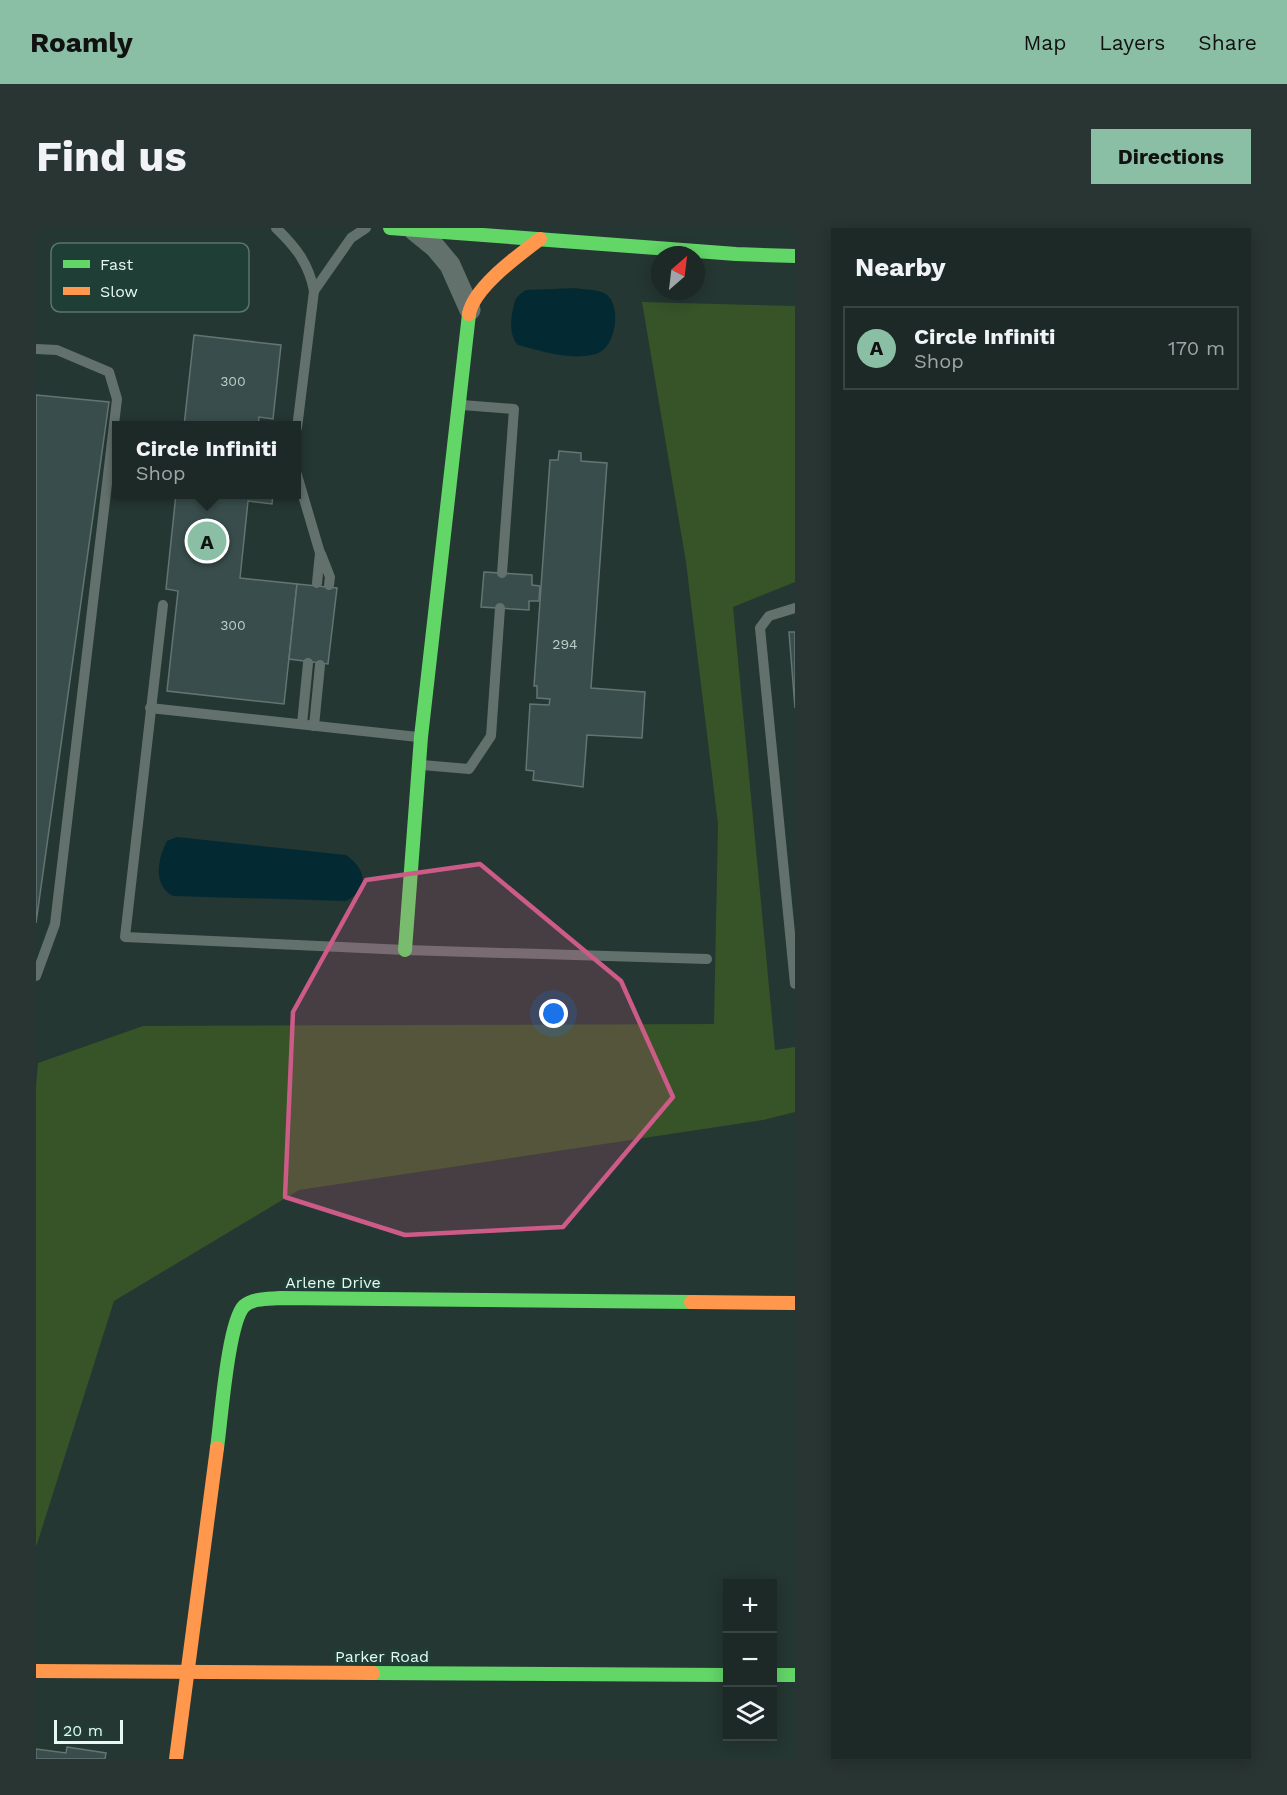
<!DOCTYPE html>
<meta charset="utf-8">
<style>
body{margin:0;font-family:"Work Sans",sans-serif;background:#293532;color:#f1f3f6}
.controls{position:absolute;right:18px;bottom:18px;display:grid;overflow:hidden;border-radius:0px;box-shadow:0 3px 15px #0003}
.controls button{width:54px;height:54px;display:grid;place-items:center;padding:0;border:0;border-bottom:2px solid #3a4543;background:#1c2926;color:#f1f3f6;font:30px sans-serif}
.compass{position:absolute;left:615px;top:18px;width:54px;height:54px;border-radius:50%;background:#1c2926;box-shadow:0 3px 15px #0003;rotate:28deg}
.scale{position:absolute;left:18px;bottom:15px;width:69px;box-sizing:border-box;padding-left:6px;border:3px solid #e6f8f2;border-top:0;font-size:16px;line-height:21px;white-space:nowrap;color:#e6f8f2;-webkit-text-stroke:4px #1e3e36;paint-order:stroke}
.you{position:absolute;left:518px;top:786px;width:21px;height:21px;margin:-15px;border:4px solid #fff;border-radius:50%;background:#1a73e8;box-shadow:0 0 0 9px #1a73e833}
.badge{display:grid;place-items:center;width:39px;height:39px;border-radius:50%;background:#8abfa5;color:#111;font-size:20px;font-weight:700}
.pin{position:absolute;translate:-50% -50%;border:3px solid #fff;box-shadow:0 2px 6px #0006}
.popup{position:absolute;left:76px;top:193px;width:189px;height:78px;box-sizing:border-box;display:grid;place-content:center;border-radius:0px;background:#1c2926;filter:drop-shadow(0 2px 4px #0005);font-size:20px;white-space:nowrap;color:#a0a6a7}
.popup b{font-size:22px;color:#f1f3f6}
.popup::after{content:'';position:absolute;left:50%;top:100%;margin-left:-12px;border:12px solid transparent;border-top-color:#1c2926}
.list{margin:0;padding:0;list-style:none}
h2{display:flex;justify-content:space-between;align-items:center;height:78px;margin:0;padding:0 24px;font-size:26px}
h2 small{font-size:20px;font-weight:400;color:#a0a6a7}
.list li{display:grid;grid-template-columns:39px 1fr auto;gap:18px;align-items:center;box-sizing:border-box;height:84px;margin:0 12px 12px;padding:0 12px;border:2px solid #3a4543;border-radius:0px}
.list b{display:block;font-size:22px;white-space:nowrap}
.list p{margin:0;font-size:20px;white-space:nowrap;color:#a0a6a7}
.list em{font-size:20px;font-style:normal;color:#a0a6a7}
.icon{flex:none;width:33px;height:33px;fill:none;stroke:currentColor;stroke-width:2;stroke-linecap:round;stroke-linejoin:round}
.map{position:relative;flex:none;width:759px;height:1531px;overflow:hidden;border-radius:0px}
header{display:flex;align-items:center;gap:36px;box-sizing:border-box;height:84px;padding:0 30px;background:#8abfa5;color:#111}
header strong{font-size:28px}
nav{display:flex;gap:33px;margin-inline-start:auto;font-size:21px}
.intro{display:flex;align-items:center;justify-content:space-between;box-sizing:border-box;height:144px;padding:0 36px}
h1{margin:0;font-size:42px}
.button{padding:15px 27px;border-radius:0px;background:#8abfa5;color:#111;font-size:21px;font-weight:700}
main{display:flex;gap:36px;padding:0 36px}
aside{flex:1;background:#1c2926;border-radius:0px;box-shadow:0 3px 15px #0003}
.map>svg:first-child{display:block}
.green{fill:#365428}
.water{fill:#032a32}
.building{fill:#394e4c;stroke:#647471;stroke-width:1.5}
.lines{fill:none;stroke-linecap:round;stroke-linejoin:round}
.lane{stroke:#63716d;stroke-width:10}
.street{stroke:#63716d;stroke-width:21}
.fast{stroke:#63d668;stroke-width:14}
.slow{stroke:#ff974d;stroke-width:14}
.marked{fill:#cd5b88;fill-opacity:0.2;stroke:#cd5b88;stroke-width:4.5;stroke-linejoin:round}
.labels{text-anchor:middle;stroke-width:6;stroke-linejoin:round;paint-order:stroke}
.number-label{font-size:14px;fill:#bbcec8}
.street-label{font-size:16px;fill:#e6f8f2;stroke:#1e3e36}
.key{fill:#1e3e36;stroke:#5a766e;stroke-width:1.5}
.key-label{font-size:16px;fill:#e6f8f2}
</style>
<header>
<strong>Roamly</strong>
<nav><a>Map</a><a>Layers</a><a>Share</a></nav>
</header>
<div class="intro"><h1>Find us</h1><a class="button">Directions</a></div>
<main>
<div class="map">
<svg width="759" height="1531" viewBox="0 0 759 1531">
<rect width="100%" height="100%" fill="#253732"/>
<polygon class="green" points="606,74 759,78 759,354 697,379 739,822 759,819 759,884 727,892 263,962 78,1073 0,1319 0,859 2,835 107,798 678,796 682,596 650,334"/>
<g class="water">
<path d="M 540,60 C 548,62 560,61 568,65 C 586,73 582,119 560,126 C 535,133 505,123 482,117 C 472,107 475,86 479,73 C 481,67 486,65 490,62 Z"/>
<path d="M 141,609 L 310,627 C 330,641 334,660 310,673 L 137,668 C 116,657 122,630 131,613 Z"/>
</g>
<g class="building">
<polygon points="158,107 245,117 237,191 223,189 222,198 148,198"/>
<polygon points="0,167 73,174 0,695"/>
<polygon points="523,223 545,225 545,233 571,235 555,460 609,464 606,510 551,507 547,559 497,552 498,543 490,542 494,476 513,477 514,471 501,470 501,458 498,458 514,232 522,232"/>
<polygon points="140,266 237,266 236,276 212,273 204,350 261,356 248,476 131,463 142,363 130,361"/>
<polygon points="448,344 496,347 496,357 504,358 503,373 493,373 493,382 445,379"/>
<polygon points="261,356 301,360 292,436 253,431"/>
<polygon points="753,404 759,404 759,480"/>
<polygon points="31,1519 70,1525 69,1531 0,1531 0,1521 30,1525"/>
</g>
<g class="lines">
<g class="lane">
<path d="M 240,0 C 260,19 273,36 278,63 L 261,200"/>
<polyline points="278,63 315,10 330,0"/>
<polyline points="0,121 21,122 73,144 81,171 19,696 0,748"/>
<polyline points="426,177 478,181 466,345"/>
<polyline points="261,247 284,325 281,355"/>
<polyline points="285,326 294,349 293,357"/>
<polyline points="127,377 89,709 369,722 671,731"/>
<polyline points="759,380 733,388 724,400 759,756"/>
<polyline points="114,480 382,509"/>
<polyline points="266,496 272,435"/>
<polyline points="278,498 284,437"/>
<polyline points="386,537 433,541 455,508 464,380"/>
</g>
<polyline class="street" points="378,2 399,19 414,37 434,82"/>
<g class="fast">
<polyline points="354,0 700,26 759,28"/>
<polyline points="369,722 385,509 433,86"/>
<path d="M 181,1220 C 185,1193 192,1094 208,1078 C 217,1070 233,1071 244,1070 L 655,1074"/>
<polyline points="337,1445 692,1447"/>
<polyline points="736,1447 759,1447"/>
</g>
<g class="slow">
<path d="M 433,86 C 438,59 483,27 504,11"/>
<polyline points="655,1074 759,1075"/>
<polyline points="0,1443 337,1445"/>
<polyline points="140,1531 181,1220"/>
</g>
</g>
<path class="marked" d="M 444,636 L 585,753 L 637,869 L 527,999 L 369,1007 L 249,969 L 257,784 L 330,652 Z"/>
<g class="labels">
<g class="number-label">
<text x="197" y="158">300</text>
<text x="197" y="402">300</text>
<text x="529" y="421">294</text>
</g>
<g class="street-label">
<text x="297" y="1060">Arlene Drive</text>
<text x="346" y="1434">Parker Road</text>
</g>
</g>
<rect x="15" y="15" width="198" height="69" rx="9" class="key"/>
<rect x="27" y="32" width="27" height="8" fill="#63d668"/>
<rect x="27" y="59" width="27" height="8" fill="#ff974d"/>
<g class="key-label">
<text x="64" y="42">Fast</text>
<text x="64" y="69">Slow</text>
</g>
</svg>
<div class="controls">
<button>+</button>
<button>−</button>
<button><svg class="icon" aria-label="layers" viewBox="0 0 24 24"><path d="M12 4l9 5-9 5-9-5zM3 14l9 5 9-5"/></svg></button>
</div>
<svg class="compass" viewBox="-18 -18 36 36"><path d="M0-13l5 13h-10z" fill="#e53935"/><path d="M0 13l5-13h-10z" fill="#a0a6a7"/></svg>
<div class="scale">20 m</div>
<div class="you"></div>
<div class="pin badge" style="left:171px;top:313px">A</div>
<div class="popup"><b>Circle Infiniti</b>Shop</div>
</div>
<aside>
<h2>Nearby<small></small></h2>
<ul class="list">
<li><span class="badge">A</span><div><b>Circle Infiniti</b><p>Shop</p></div><em>170 m</em></li>
</ul>
</aside>
</main>
